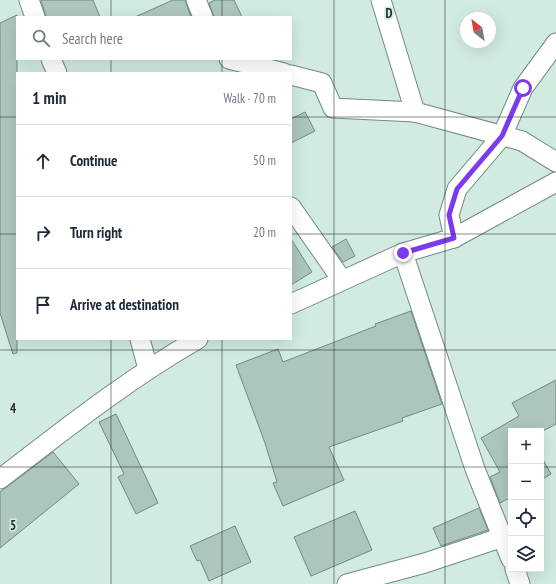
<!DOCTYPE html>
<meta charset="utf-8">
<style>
body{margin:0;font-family:"PT Sans Narrow",sans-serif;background:#f2f2f3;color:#1f2937}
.controls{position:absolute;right:12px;bottom:12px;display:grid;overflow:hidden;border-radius:0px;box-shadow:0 4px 16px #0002}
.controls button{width:36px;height:36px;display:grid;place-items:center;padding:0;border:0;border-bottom:1px solid #e0e1e3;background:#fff;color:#1f2937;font:20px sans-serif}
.compass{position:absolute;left:460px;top:12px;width:36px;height:36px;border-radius:50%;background:#fff;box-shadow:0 4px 16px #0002;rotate:329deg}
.stop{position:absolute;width:12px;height:12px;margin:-9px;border:3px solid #7c3aed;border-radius:50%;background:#fff}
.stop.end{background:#7c3aed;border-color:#fff;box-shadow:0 1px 4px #0008}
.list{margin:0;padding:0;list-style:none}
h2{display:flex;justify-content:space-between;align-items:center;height:52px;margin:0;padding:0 16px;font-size:17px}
h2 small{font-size:13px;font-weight:400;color:#747a83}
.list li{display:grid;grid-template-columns:26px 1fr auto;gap:12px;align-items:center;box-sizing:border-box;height:72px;padding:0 16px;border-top:1px solid #e0e1e3}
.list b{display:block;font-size:15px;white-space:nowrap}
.list em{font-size:13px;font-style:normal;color:#747a83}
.icon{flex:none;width:22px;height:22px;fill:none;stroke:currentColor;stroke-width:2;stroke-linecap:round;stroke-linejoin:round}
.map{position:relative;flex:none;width:556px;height:584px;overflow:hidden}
.search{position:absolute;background:#fff;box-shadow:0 4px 16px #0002;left:16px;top:16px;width:276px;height:44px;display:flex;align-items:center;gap:10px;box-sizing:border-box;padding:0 14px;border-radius:0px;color:#747a83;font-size:15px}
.panel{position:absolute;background:#fff;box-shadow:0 4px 16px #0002;left:16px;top:72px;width:276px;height:268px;border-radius:0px}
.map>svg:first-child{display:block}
.building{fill:#adc6bd;stroke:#728a82}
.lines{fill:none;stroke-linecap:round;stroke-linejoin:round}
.street-casing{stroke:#728a82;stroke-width:21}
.street{stroke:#fff;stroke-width:19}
.route{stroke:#7c3aed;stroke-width:5}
.grid{fill:none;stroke:#242e2a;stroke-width:1;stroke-opacity:0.55}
.grid-label{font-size:13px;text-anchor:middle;font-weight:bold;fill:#242e2a;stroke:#d1ebe1;stroke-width:3.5;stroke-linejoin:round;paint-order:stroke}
</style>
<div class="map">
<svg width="556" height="584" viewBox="0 0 556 584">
<rect width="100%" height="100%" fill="#d1ebe1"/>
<g class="building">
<polygon points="41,0 93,0 100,17 46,17"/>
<polygon points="173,0 185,0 191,17 135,17"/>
<polygon points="215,0 234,0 242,17 214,17 209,3"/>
<polygon points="17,15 17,353 13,354 0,313 0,23"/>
<polygon points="305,112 315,131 291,143 291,119"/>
<polygon points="291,239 312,272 291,285"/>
<polygon points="346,239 355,256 343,262 332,247"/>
<polygon points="411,311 442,404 402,418 403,421 329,447 344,480 283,506 273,483 277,482 265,443 236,365 278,349 283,362 376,326 375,324"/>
<polygon points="556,380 556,424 541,432 511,431 511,497 500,503 490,477 500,472 481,438 519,416 512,403"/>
<polygon points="116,414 158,503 136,514 118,477 124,474 99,422"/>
<polygon points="53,452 79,484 0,548 0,492"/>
<polygon points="541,456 551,474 541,480"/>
<polygon points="479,508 488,530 441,546 433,528"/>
<polygon points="355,511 372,550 311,576 294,537"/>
<polygon points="235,526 251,562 209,581 200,560 197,561 190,546"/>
</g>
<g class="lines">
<defs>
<g id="street">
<polyline points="29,0 35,17"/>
<polyline points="196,0 203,17"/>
<polyline points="381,0 415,112 522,141 556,162"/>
<polyline points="51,59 57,73"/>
<polyline points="229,59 284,73"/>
<polyline points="291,75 322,83 333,108 415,112"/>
<polyline points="291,207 342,280"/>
<polyline points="454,238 449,215 457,189 502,136 523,88 556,43"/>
<polyline points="403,253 475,469 511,559"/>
<polyline points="291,304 403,253 454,238 556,182"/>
<polyline points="140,339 148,369"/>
<path d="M 0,479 C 64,430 128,379 198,339"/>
<polyline points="515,569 520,584"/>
<polyline points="347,584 425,563 503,537"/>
</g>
</defs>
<use href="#street" class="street-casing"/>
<use href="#street" class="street"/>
</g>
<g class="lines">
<polyline class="route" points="403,253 454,238 449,215 457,189 502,136 523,88"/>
</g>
<path class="grid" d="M 111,0 L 111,17M 222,0 L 222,17M 334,0 L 334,584M 445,0 L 445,584M 111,59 L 111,73M 222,59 L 222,73M 0,117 L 17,117M 291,117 L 556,117M 0,234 L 17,234M 291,234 L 556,234M 111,339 L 111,584M 222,339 L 222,584M 0,350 L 556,350M 0,467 L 511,467M 541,467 L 556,467"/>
<g class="grid-label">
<text x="389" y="18">D</text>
<text x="13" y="413">4</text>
<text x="13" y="530">5</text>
</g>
</svg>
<div class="controls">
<button>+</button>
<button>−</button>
<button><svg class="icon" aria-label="locate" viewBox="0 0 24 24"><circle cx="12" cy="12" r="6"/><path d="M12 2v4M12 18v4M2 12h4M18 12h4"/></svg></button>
<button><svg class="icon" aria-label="layers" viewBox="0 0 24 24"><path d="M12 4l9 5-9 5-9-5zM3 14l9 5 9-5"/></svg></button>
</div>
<svg class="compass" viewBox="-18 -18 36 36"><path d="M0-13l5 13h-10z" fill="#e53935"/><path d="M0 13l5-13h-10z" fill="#747a83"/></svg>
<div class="stop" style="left:523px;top:88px"></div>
<div class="stop end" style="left:403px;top:253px"></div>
<div class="search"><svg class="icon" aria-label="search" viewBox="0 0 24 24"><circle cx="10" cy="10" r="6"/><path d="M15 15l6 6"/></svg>Search here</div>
<section class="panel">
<h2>1 min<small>Walk · 70 m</small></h2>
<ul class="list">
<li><svg class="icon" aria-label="ahead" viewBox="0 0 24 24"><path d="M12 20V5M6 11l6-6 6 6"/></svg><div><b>Continue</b></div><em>50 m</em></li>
<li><svg class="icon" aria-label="right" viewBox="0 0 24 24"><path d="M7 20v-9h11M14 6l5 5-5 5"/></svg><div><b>Turn right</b></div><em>20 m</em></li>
<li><svg class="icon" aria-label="arrive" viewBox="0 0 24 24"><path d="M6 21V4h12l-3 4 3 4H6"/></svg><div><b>Arrive at destination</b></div></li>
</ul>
</section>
</div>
